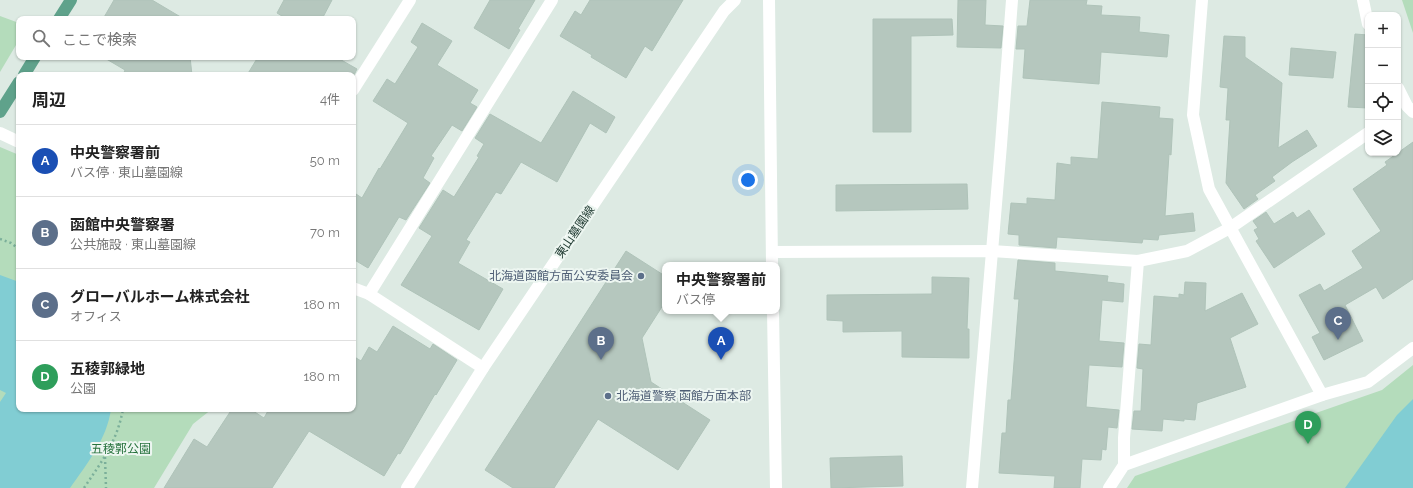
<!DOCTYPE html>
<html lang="ja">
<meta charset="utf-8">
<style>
body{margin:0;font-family:Raleway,"Noto Sans JP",sans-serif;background:#f2f2f2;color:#222}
.controls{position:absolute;right:12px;top:12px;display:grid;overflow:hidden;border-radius:8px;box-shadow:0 1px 3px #0004}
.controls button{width:36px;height:36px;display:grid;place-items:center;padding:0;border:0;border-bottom:1px solid #e0e0e0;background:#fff;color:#222;font:20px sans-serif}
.you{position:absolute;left:748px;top:180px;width:14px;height:14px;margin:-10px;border:3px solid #fff;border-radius:50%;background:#1a73e8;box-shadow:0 0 0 6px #1a73e833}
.badge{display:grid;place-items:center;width:26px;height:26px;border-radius:50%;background:#d93025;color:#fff;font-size:13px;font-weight:700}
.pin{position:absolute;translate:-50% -33px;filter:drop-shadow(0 1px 2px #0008)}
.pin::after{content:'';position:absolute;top:21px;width:14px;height:12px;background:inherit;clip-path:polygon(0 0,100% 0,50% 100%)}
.popup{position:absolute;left:662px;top:262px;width:118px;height:52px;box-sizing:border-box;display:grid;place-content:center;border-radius:8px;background:#fff;filter:drop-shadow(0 1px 3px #0005);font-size:13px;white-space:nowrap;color:#767676}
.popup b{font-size:15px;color:#222}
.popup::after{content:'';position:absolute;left:50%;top:100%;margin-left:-8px;border:8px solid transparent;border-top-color:#fff}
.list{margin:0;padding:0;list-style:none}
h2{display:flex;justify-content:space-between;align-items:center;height:52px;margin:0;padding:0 16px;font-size:17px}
h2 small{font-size:13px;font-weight:400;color:#767676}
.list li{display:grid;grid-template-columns:26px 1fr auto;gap:12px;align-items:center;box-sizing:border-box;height:72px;padding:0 16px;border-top:1px solid #e0e0e0}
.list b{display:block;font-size:15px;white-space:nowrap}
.list p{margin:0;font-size:13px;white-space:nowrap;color:#767676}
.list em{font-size:13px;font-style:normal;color:#767676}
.icon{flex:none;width:22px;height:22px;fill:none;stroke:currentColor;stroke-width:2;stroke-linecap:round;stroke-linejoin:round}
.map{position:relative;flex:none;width:1413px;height:488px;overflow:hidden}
.search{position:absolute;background:#fff;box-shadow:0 1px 3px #0004;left:16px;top:16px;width:340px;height:44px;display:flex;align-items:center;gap:10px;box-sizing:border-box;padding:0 14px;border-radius:8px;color:#767676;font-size:15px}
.panel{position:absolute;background:#fff;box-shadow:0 1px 3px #0004;left:16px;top:72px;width:340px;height:340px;border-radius:8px}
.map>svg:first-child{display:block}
.green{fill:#b4dcbb}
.water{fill:#81cdd3}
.building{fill:#b5c7be;stroke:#afc3b9}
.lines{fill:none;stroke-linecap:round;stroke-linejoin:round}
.path{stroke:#7baf9a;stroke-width:2.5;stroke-dasharray:2 3;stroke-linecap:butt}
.minor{stroke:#fff;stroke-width:12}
.major{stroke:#5fa28b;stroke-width:12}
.service-dot{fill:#5c6f8a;stroke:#edf6f1;stroke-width:1.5}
.labels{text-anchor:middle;stroke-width:4;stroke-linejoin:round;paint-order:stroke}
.street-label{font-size:12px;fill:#1e3930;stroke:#edf6f1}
.service-label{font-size:12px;fill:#4e5e75;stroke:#edf6f1;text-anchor:end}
.park-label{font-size:12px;fill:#27723d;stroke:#edf6f1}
</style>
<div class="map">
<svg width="1413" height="488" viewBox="0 0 1413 488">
<rect width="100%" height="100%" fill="#ddeae3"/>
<g class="green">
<polygon points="1402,0 1413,0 1413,33"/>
<polygon points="0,16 19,23 19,40 0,72"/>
<polygon points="0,147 19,155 19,409 212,409 193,424 154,488 0,488"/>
<polygon points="1413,365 1413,412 1354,488 1127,488 1135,476 1382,390"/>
</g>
<g class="water">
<path d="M 0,275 L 19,282 L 19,409 L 111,409 C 107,439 87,464 70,488 L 0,488 L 0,402 L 6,393 L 0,390 Z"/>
<polygon points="1413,399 1413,488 1345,488 1397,415"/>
</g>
<g class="building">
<polygon points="114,0 152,0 184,19 103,19"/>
<polygon points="284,0 332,0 322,19 287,19 277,13"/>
<polygon points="490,0 535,0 518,29 520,30 509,49 474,28"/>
<polygon points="590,0 683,0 652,51 645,46 626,78 591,57 592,55 560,36 575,11 581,15"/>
<polygon points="958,0 986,0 985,25 1003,26 1001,48 957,47"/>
<polygon points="1030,0 1087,0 1086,5 1102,6 1101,15 1140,17 1139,32 1169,35 1167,57 1101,52 1099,84 1023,78 1025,49 1016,49 1018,26 1027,26"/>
<polygon points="873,19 952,19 953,35 911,36 911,132 873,132"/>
<polygon points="422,23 452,41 437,65 478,90 470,103 477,107 462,131 452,125 431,156 434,158 423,178 430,183 406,220 399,217 368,268 353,259 353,192 362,198 379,168 380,169 408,123 373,101 387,79 395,84 418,47 411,42"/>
<polygon points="1355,34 1368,35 1368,108 1348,107"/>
<polygon points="1224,36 1245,37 1245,57 1282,83 1278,148 1307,130 1317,146 1292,162 1272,177 1275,181 1255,195 1258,199 1244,209 1226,183 1230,120 1226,120 1228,88 1220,87"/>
<polygon points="1291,48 1336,52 1333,78 1289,75"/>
<polygon points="103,57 190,57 192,75 123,75 125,70"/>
<polygon points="258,57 336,57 357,69 354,75 247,75"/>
<polygon points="573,91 615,117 606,133 590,123 557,182 521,162 501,194 496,192 466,240 470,242 458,263 503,289 479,330 401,285 432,236 419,228 443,190 454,197 479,157 477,156 484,144 475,138 490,114 541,143"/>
<polygon points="1102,102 1160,107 1159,118 1173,119 1171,155 1169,154 1165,216 1193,213 1195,231 1159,235 1158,240 1143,239 1142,243 1057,237 1056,248 1019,245 1019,235 1008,234 1011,203 1027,204 1027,198 1055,200 1057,163 1071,165 1071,157 1098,159"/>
<polygon points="1413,142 1413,279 1383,299 1376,287 1345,305 1363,341 1324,360 1312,337 1320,333 1299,295 1320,284 1324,291 1363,268 1352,251 1381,231 1353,189 1387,165 1385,162"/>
<polygon points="967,184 968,209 836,211 836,185"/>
<polygon points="1309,210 1325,234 1274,268 1256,241 1259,239 1254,230 1258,228 1253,221 1266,212 1274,224 1293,212 1297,218"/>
<polygon points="626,251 665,276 665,302 642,338 651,382 710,420 678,470 598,419 554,488 513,488 485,470"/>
<polygon points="1018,260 1055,263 1055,271 1108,276 1107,282 1124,284 1123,302 1102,300 1099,341 1124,343 1122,367 1089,365 1086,407 1119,410 1117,428 1108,427 1106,450 1102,449 1101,460 1082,459 1080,488 1054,488 1055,476 999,473 1002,433 1006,433 1008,400 1011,400 1019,299 1014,299"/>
<polygon points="932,277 969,278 967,329 969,329 969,358 902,357 902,331 843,332 843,321 827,320 827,295 932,294"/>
<polygon points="1185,282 1206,283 1205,311 1242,293 1258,324 1230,338 1246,387 1197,403 1195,420 1184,419 1184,421 1163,419 1162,431 1132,429 1134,411 1141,411 1143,369 1137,368 1139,344 1151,345 1154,296 1179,298 1179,294 1184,295"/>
<polygon points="393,326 430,349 433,344 457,360 436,395 435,394 400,454 398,453 384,476 309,431 272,488 164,488 194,439 207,447 232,409 250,409 264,418 269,409 353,409 353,356 361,361 369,347 377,352"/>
<polygon points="902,456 903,486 831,488 830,458"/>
</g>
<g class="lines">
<g class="path">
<polyline points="0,239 11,243 19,249"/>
<polyline points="105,457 106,488"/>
<path d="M 84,488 C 102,461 117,442 123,409"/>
</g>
<g class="minor">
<polyline points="769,0 772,265"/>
<polyline points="1202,0 1193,115 1209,189 1322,395"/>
<polyline points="1363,0 1368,24"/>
<polyline points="1398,88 1407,106 1413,112"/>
<polyline points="353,90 410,0"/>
<polyline points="0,133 19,142"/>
<polyline points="772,252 992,251 1138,261 1187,251 1230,228 1368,133"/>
<polyline points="353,288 369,294 483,368"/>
<polyline points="369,294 552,0"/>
<polyline points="773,311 776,488"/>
<polyline points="1124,465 1124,438 1138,261"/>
<polyline points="407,488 483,368 724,11 735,0"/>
<polyline points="972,488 1001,145 1012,0"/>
<polyline points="1109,488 1124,465 1322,395 1368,382 1413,348"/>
</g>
<g class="major">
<polyline points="59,19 71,0"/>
<polyline points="24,75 35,57"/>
<polyline points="0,112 19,82"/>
</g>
</g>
<g class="service-dot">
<circle cx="641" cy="276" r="4"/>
<circle cx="608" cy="396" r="4"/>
</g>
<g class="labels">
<g class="street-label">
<text transform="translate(575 232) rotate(-56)" y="4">東山墓園線</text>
</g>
<g class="service-label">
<text x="633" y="280">北海道函館方面公安委員会</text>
<text x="616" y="400" text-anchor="start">北海道警察 函館方面本部</text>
</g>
<g class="park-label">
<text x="121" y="453">五稜郭公園</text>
</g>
</g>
</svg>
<div class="controls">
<button>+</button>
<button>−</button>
<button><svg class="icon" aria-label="locate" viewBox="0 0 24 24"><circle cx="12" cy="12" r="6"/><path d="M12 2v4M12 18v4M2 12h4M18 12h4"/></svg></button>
<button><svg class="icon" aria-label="layers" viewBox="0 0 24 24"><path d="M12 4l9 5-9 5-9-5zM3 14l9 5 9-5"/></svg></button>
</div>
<div class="you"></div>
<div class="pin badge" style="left:721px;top:360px;background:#1a4fb4">A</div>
<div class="popup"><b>中央警察署前</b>バス停</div>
<div class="pin badge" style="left:601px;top:360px;background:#5c6f8a">B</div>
<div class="pin badge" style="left:1338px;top:340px;background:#5c6f8a">C</div>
<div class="pin badge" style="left:1308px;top:444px;background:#2e9e5b">D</div>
<div class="search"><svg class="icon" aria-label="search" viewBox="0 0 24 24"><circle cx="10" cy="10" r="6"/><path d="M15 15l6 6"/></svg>ここで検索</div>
<section class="panel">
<h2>周辺<small>4件</small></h2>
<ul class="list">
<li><span class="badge" style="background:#1a4fb4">A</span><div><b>中央警察署前</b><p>バス停 · 東山墓園線</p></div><em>50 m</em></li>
<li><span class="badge" style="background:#5c6f8a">B</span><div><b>函館中央警察署</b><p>公共施設 · 東山墓園線</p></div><em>70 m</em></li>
<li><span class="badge" style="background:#5c6f8a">C</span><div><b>グローバルホーム株式会社</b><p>オフィス</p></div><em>180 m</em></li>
<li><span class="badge" style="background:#2e9e5b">D</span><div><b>五稜郭緑地</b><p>公園</p></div><em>180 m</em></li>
</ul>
</section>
</div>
